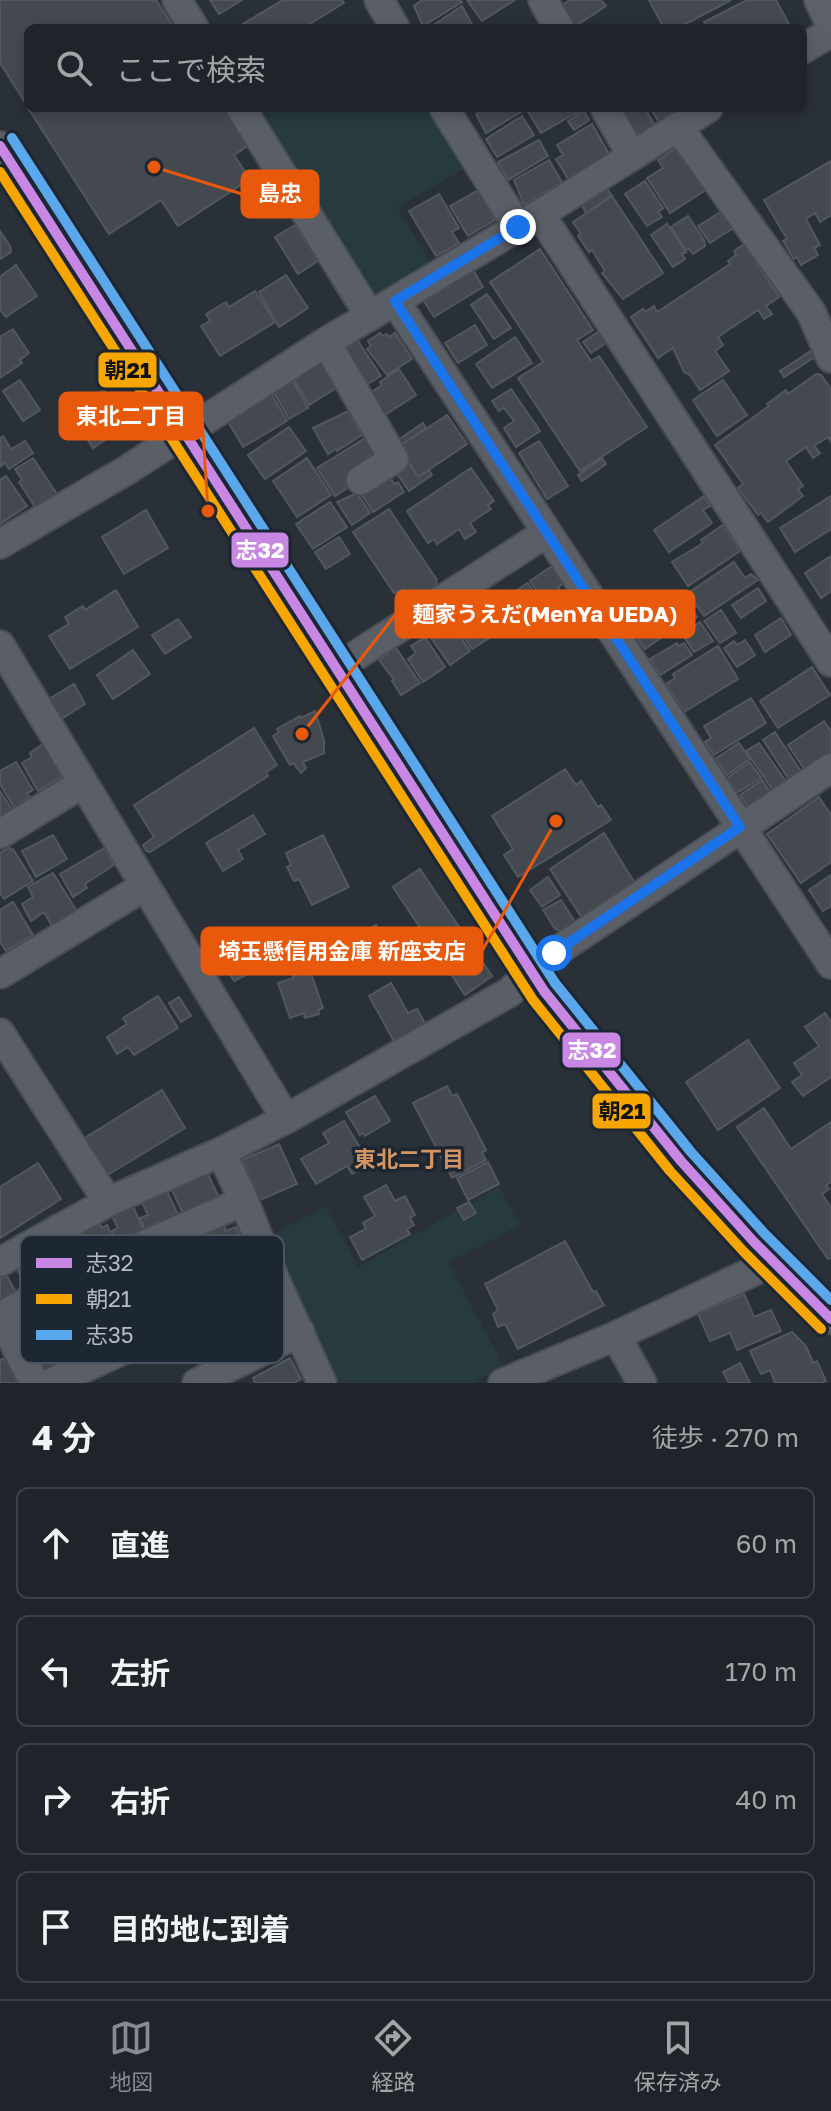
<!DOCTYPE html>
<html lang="ja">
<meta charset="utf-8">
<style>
body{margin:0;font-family:"Golos Text","Noto Sans JP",sans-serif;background:#282c32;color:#f1f3f6}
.stop{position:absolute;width:24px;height:24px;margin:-18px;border:6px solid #1a73e8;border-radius:50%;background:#fff}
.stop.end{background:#1a73e8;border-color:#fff;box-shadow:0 2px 8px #0008}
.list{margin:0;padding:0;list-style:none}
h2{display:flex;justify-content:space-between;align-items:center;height:104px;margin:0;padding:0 32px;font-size:34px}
h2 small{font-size:26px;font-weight:400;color:#a2a4a8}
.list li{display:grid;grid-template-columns:52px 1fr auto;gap:24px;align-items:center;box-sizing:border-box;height:112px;margin:0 16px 16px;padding:0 16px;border:2px solid #3d4147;border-radius:12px}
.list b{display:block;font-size:30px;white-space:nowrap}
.list em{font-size:26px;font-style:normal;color:#a2a4a8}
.icon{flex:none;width:44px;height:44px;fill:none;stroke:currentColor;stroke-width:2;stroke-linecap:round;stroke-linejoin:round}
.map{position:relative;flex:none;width:831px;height:1383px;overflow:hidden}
.search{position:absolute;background:#20242a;box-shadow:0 4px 12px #0003;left:24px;right:24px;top:24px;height:88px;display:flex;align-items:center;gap:20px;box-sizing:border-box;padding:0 28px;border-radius:12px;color:#a2a4a8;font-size:30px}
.sheet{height:616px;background:#20242a}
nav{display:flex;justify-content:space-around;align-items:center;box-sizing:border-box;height:112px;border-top:2px solid #3d4147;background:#20242a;font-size:22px;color:#a2a4a8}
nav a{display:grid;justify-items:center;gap:4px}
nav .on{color:#848b96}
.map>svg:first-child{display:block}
.green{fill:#273a3e}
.building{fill:#444950;stroke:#52575f;stroke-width:2}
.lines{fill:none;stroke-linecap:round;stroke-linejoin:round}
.minor-casing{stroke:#484c53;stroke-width:32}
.major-casing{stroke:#484c55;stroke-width:40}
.minor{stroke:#5a5e66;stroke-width:28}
.major{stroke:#5c6168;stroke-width:36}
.bus-1-casing{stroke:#1d2633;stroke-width:16}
.bus-2-casing{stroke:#1d2633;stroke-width:16}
.bus-3-casing{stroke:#1d2633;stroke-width:16}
.bus-1{stroke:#c787e3;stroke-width:10}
.bus-2{stroke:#f7a600;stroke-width:10}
.bus-3{stroke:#5aa8eb;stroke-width:10}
.route{stroke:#1a73e8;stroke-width:10}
.labels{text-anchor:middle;stroke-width:7;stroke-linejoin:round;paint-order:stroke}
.neighbourhood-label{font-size:22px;font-weight:bold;fill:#d59563;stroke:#1d2633}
.key{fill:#1d2633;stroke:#4a5360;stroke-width:2}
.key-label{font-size:22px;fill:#b4bcc9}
.leader{fill:none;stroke:#e8590c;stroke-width:3}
.callout-dot{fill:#e8590c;stroke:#1d2633;stroke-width:3}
.callout{fill:#e8590c;stroke:#e8590c;stroke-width:3}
.callout-label{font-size:22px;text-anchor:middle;font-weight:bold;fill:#fff}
.line-badge{stroke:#1d2633;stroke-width:3}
.badge-label{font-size:22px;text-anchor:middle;font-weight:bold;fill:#fff}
.pale-badge-label{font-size:22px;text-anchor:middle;font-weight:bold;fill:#111}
</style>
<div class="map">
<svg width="831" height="1383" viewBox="0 0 831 1383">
<rect width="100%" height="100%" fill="#2a3038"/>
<g class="green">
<polygon points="272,108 429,108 464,169 397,207 433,267 381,299 367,297 259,116"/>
<polygon points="499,1187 520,1225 448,1262 504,1367 473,1383 327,1383 271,1235 326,1207 358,1267"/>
</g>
<g class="building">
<polygon points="0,0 156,0 174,28 28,28 28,107 0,63"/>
<polygon points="210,0 242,0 219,14"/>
<polygon points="283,0 342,0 344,3 303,28 236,28"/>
<polygon points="422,0 460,0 462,2 423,26 414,6"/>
<polygon points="467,0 515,0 482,21"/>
<polygon points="570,0 601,0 606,6 574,27 560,6"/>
<polygon points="649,0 731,0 678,28 664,28"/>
<polygon points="747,0 776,0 791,28 707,28 704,22"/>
<polygon points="462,6 472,24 465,28 429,28"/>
<polygon points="28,108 225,108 249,145 234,155 250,179 178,226 161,200 109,234"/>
<polygon points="486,108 519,108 521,112 486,133 476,114"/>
<polygon points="585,108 541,133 527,110 528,108"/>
<polygon points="627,108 645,108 656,128 634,142 618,114"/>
<polygon points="650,108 688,108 659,122"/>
<polygon points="584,111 589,120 574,130 568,121"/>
<polygon points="522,116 534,135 497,157 486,139"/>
<polygon points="592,124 609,154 568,179 556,159 563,155 557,145"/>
<polygon points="539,140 548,156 508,180 498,162"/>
<polygon points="681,145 709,188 670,213 647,178 663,168 658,160"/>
<polygon points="549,160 562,182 524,205 514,180"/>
<polygon points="831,161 831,215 820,222 815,213 806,219 820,245 814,248 818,255 801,265 797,257 794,259 783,241 787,239 764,200"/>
<polygon points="645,181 663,208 658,212 662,217 647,226 625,194"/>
<polygon points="607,189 612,196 586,213 582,205"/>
<polygon points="478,190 495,220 468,236 450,206"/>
<polygon points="439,194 459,228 452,232 459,243 436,256 409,211"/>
<polygon points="612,196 663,273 623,299 602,273 605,271 592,250 589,252 578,236 581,234 573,222"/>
<polygon points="727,208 738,225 710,243 698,226"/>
<polygon points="688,216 704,240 705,246 693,254 689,249 686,250 671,227"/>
<polygon points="667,224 686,252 682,254 685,259 673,267 651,235"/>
<polygon points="295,225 318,261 298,274 275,237"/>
<polygon points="0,231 10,246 11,252 0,259"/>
<polygon points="744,244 779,297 766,306 772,314 764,319 758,310 718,337 723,345 715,351 729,371 700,390 690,375 684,372 673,348 658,358 631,317 643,309 645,312 654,306 657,312 730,264 728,261 736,255 734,251"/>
<polygon points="540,249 593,330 577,340 591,361 599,356 647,427 580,471 518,378 543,362 490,282"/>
<polygon points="16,265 37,296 6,317 0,310 0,277"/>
<polygon points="473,270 483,287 434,317 424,301"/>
<polygon points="286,275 308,308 279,327 259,292"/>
<polygon points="255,291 275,322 220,356 201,326 210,321 206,314 226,302 229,307"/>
<polygon points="487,294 511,328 494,339 471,305"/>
<polygon points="475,325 487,345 458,363 445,343"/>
<polygon points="13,329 29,353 20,360 22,363 0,378 0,337"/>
<polygon points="598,332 606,343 591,353 583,342"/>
<polygon points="380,333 383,336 387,334 389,337 395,333 412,359 387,375 367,349 371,346 368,341"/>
<polygon points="515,337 532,363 492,388 476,364"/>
<polygon points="358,341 381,376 368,384 366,381 361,384 343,350"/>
<polygon points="814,349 818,355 784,377 780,371"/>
<polygon points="321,361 336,388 309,405 293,378"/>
<polygon points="399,369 416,395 382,417 367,395 382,385 380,382"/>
<polygon points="816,374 821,375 831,389 831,442 828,437 814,446 820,453 813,458 806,447 786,461 803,486 798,489 803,496 768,522 761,513 758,515 738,488 743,484 715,445 769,406 767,404 786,390 788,394"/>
<polygon points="20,380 40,410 23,421 3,391"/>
<polygon points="292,380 308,408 289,419 273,391"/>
<polygon points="723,380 747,415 717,436 693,400"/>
<polygon points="511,389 540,431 516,447 504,428 514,421 504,408 499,411 492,401"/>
<polygon points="104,390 127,425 93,448 84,434 76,439 61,418"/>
<polygon points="265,394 272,395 287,421 243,447 229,423 231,415"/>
<polygon points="348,411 362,435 337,451 336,449 328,454 313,428"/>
<polygon points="447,415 467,444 418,477 398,447"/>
<polygon points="423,423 426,428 398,447 395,442"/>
<polygon points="289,427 306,451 265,479 248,455"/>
<polygon points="3,436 11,449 25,441 33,453 9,469 5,463 1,466 0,439"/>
<polygon points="367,437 376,452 375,463 345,482 349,487 335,496 317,468"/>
<polygon points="539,441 568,486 547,499 519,453"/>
<polygon points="405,456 418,477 429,470 432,475 409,491 398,475"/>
<polygon points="33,458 57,494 35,507 19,482 22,480 15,469"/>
<polygon points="307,458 331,495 297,517 273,481"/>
<polygon points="602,458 606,464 582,481 578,475"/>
<polygon points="471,468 494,501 488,505 491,509 470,523 476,532 465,539 459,529 437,544 434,539 428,543 407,511"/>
<polygon points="388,474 394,484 398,482 404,492 373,512 360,492"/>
<polygon points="6,476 27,506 0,524 0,480"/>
<polygon points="357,493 370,513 352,525 337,502"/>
<polygon points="704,496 710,506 703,510 712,523 669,552 654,530"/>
<polygon points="831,496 831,529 795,552 780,528"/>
<polygon points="330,502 347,527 313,549 296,524"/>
<polygon points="389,509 437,580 435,587 417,599 414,595 411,598 403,589 394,593 353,532"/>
<polygon points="146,510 168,548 124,574 102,537"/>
<polygon points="723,525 740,551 688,586 672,562 703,543 701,540"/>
<polygon points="339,537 350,554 326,569 315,552"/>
<polygon points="831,556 831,591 821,598 805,573"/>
<polygon points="734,562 745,578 751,574 758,580 704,616 688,593"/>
<polygon points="552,566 564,583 558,587 560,590 555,596 544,602 530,581"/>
<polygon points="528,583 541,604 521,618 507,597"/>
<polygon points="758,588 766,601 741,618 732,605"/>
<polygon points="116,590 138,627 70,669 49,636 69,624 65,617 83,606 85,610"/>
<polygon points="682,594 697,617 678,629 664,609"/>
<polygon points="476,607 494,635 472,649 456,625"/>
<polygon points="721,610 736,633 720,643 704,621"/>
<polygon points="666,615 675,628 645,649 635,635"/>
<polygon points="781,618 791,635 765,652 755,635"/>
<polygon points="178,619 191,637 165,654 152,635"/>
<polygon points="700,622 713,641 694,652 684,637 693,631 691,628"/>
<polygon points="452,624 470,651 450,665 431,638"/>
<polygon points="425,637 445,667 423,682 408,659 416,653 411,646"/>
<polygon points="745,640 755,655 737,667 724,648 734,641 737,645"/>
<polygon points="677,643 679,646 684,643 692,655 660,675 650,659"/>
<polygon points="394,645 420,683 401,695 392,681 394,680 379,660 388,654 386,650"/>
<polygon points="718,646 738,679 684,712 666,684 675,678 673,674"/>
<polygon points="133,650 150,674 113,699 97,675"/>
<polygon points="812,667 830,695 778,728 760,701"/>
<polygon points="74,684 85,704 61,719 49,699"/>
<polygon points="751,698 766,723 714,755 705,742 711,738 704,726"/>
<polygon points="315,711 324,740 324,753 303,762 306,768 301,773 293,763 290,765 273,736 279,732 277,729 300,716 301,718"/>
<polygon points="824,721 831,731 831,756 806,772 788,745"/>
<polygon points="254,728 277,765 266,772 268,776 150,852 146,851 143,845 154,837 134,805"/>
<polygon points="775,732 802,773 790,781 763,740"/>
<polygon points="739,743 750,759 727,775 715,759"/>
<polygon points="759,743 787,783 774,792 746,751"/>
<polygon points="43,744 63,776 38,791 22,763 32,757 30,753"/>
<polygon points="16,762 33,790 27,793 30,797 14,807 0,784 0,771"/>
<polygon points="750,762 761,778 737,793 727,778"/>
<polygon points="565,769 576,785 581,781 598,807 601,805 611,820 518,877 504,855 513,849 492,816"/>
<polygon points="762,780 770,792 748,807 740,795"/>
<polygon points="0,791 13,811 0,820"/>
<polygon points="819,797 831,815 831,862 801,883 767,834"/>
<polygon points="253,815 265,834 238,850 243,859 223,871 206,843"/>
<polygon points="604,833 634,882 582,918 550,869"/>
<polygon points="53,835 67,859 36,877 22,851"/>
<polygon points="323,835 349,887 312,905 299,879 294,881 287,867 291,865 286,853"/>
<polygon points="9,847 11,850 13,849 33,881 4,899 0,893 0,853"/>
<polygon points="104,848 114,865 85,884 87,888 73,897 60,874"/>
<polygon points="420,869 492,976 465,995 393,887"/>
<polygon points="53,873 78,913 54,929 44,912 31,921 22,904 33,897 28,887"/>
<polygon points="831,875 831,906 823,911 809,890"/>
<polygon points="548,877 560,895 542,907 530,890"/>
<polygon points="561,900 577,925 565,932 555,929 543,910"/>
<polygon points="13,902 33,935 6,951 0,942 0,910"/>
<polygon points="376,925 390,953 352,972 338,944"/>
<polygon points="246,956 254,971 234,981 226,967"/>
<polygon points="308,965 323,1008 318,1010 319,1014 305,1018 304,1013 290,1018 278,983 294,978 291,971"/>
<polygon points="391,983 408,1013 417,1009 426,1025 395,1043 369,996"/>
<polygon points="158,996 178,1028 134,1055 128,1047 117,1054 107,1037 127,1024 123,1018"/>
<polygon points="179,997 191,1016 181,1022 169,1003"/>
<polygon points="825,1013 831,1022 831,1077 803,1096 792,1082 802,1075 794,1063 819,1046 805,1027"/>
<polygon points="748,1040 780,1088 718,1130 686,1082"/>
<polygon points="447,1086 452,1096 457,1094 486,1150 482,1153 486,1160 452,1178 413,1103"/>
<polygon points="162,1090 185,1128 106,1176 83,1139"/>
<polygon points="375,1096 390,1121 365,1136 363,1133 360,1135 346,1112"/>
<polygon points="764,1108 791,1149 831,1122 831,1182 826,1185 829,1189 822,1194 831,1208 831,1257 828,1259 737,1127"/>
<polygon points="344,1121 370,1164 352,1174 347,1166 316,1184 301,1159 329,1143 323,1133"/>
<polygon points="279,1144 297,1184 260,1200 242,1160"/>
<polygon points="488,1162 499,1184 468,1200 457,1178"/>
<polygon points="38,1163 61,1199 0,1238 0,1187"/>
<polygon points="205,1168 220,1200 184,1216 172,1190 192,1181 190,1175"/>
<polygon points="386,1185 395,1201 405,1196 415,1215 410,1218 414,1225 407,1229 410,1234 362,1260 350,1237 366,1229 363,1223 375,1216 364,1197"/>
<polygon points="167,1191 180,1219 147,1234 140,1218 148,1215 142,1202"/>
<polygon points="469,1202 476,1213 464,1220 457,1208"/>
<polygon points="133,1206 143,1229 116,1241 112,1231 118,1228 112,1216"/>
<polygon points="100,1224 102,1228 107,1225 115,1244 82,1259 72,1237"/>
<polygon points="223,1224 226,1231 236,1227 244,1243 214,1256 203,1234"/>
<polygon points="565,1241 593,1292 596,1291 604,1305 518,1349 505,1324 498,1327 493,1314 498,1310 485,1284"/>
<polygon points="47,1255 55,1272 26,1286 17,1269"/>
<polygon points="7,1276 18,1296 0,1306 0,1279"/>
<polygon points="744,1294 754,1317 771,1310 781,1331 737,1350 730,1333 710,1341 698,1314"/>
<polygon points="37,1306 50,1332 29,1343 16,1317"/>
<polygon points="792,1332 806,1346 813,1363 817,1361 826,1381 821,1383 775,1383 770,1370 761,1374 750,1351"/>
<polygon points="56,1334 70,1364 59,1369 45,1339"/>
<polygon points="43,1341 56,1370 44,1376 30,1347"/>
<polygon points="9,1356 22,1383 0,1383 0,1360"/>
<polygon points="290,1358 301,1379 294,1383 255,1383 253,1378"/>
<polygon points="740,1363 750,1383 729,1383 723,1372"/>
</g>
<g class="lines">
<defs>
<g id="minor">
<polyline points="177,0 194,28"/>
<polyline points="379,0 395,28"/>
<polyline points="543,0 559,28"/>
<polyline points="803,49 831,32"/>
<polyline points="241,108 370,316"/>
<polyline points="444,108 518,227"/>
<polyline points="605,108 632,156"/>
<polyline points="678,127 811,312 831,358"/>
<path d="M 0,146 L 544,991 C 633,1107 724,1220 831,1319"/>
<polyline points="540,214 831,662"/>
<polyline points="395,301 831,964"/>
<polyline points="326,342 394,459 361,480"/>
<polyline points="0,544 127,470 326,342 540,214 708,108"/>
<polyline points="0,645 286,1119"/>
<polyline points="335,669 546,533"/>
<polyline points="0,834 83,783"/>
<polyline points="0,974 145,886"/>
<polyline points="0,1033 108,1202"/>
<polyline points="221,1152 244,1201 275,1280 322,1383"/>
<polyline points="58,1229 76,1275"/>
<polyline points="0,1262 108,1202 221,1152 286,1119 510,992 530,971 554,953 831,768"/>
<polyline points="616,1336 642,1383"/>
<polyline points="34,1383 1,1316 76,1275 244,1201"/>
<polyline points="51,1383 275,1280"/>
<polyline points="197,1383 300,1332"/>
<polyline points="503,1383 616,1336 773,1262"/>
</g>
<polyline id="major" points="823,0 831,16"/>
</defs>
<use href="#minor" class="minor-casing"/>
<use href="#major" class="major-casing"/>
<use href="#minor" class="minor"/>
<use href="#major" class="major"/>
<defs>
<polyline id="bus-1" points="0,146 544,991 681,1161 754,1242 831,1319"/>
<polyline id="bus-2" points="0,172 533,1000 670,1171 744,1252 821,1329"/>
<polyline id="bus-3" points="12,138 555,983 691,1152 764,1233 831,1300"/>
</defs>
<use href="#bus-1" class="bus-1-casing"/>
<use href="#bus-2" class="bus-2-casing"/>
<use href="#bus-3" class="bus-3-casing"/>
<use href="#bus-1" class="bus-1"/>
<use href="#bus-2" class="bus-2"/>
<use href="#bus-3" class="bus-3"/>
</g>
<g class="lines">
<polyline class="route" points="518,227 395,301 740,827 554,953"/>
</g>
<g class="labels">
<g class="neighbourhood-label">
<text x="409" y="1167">東北二丁目</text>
</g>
</g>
<rect x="20" y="1235" width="264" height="128" rx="12" class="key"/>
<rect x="36" y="1258" width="36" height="10" fill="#c787e3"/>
<rect x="36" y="1294" width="36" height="10" fill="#f7a600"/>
<rect x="36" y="1330" width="36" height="10" fill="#5aa8eb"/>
<g class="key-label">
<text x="86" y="1271">志32</text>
<text x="86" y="1307">朝21</text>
<text x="86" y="1343">志35</text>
</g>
<path class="leader" d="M154 167L242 194M208 511L202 416M302 734L396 614M556 821L482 951"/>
<g class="callout-dot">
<circle cx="154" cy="167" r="8"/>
<circle cx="208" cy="511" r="8"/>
<circle cx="302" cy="734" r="8"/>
<circle cx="556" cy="821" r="8"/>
</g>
<g class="callout">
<rect x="242" y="171" width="76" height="46" rx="8"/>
<rect x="60" y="393" width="142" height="46" rx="8"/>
<rect x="396" y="591" width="298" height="46" rx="8"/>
<rect x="202" y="928" width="280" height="46" rx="8"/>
</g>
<g class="callout-label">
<text x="280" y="201">島忠</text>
<text x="131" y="424">東北二丁目</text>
<text x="545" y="622">麺家うえだ(MenYa UEDA)</text>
<text x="342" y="959">埼玉懸信用金庫 新座支店</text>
</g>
<g class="line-badge">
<rect x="97" y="351" width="61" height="38" rx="8" fill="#f7a600"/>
<rect x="230" y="531" width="60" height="38" rx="8" fill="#c787e3"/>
<rect x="561" y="1031" width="61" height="38" rx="8" fill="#c787e3"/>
<rect x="591" y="1092" width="61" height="38" rx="8" fill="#f7a600"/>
</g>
<g class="badge-label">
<text x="260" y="558">志32</text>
<text x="592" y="1058">志32</text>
</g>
<g class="pale-badge-label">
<text x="128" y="378">朝21</text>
<text x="622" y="1119">朝21</text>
</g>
</svg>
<div class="stop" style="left:554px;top:953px"></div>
<div class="stop end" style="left:518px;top:227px"></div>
<div class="search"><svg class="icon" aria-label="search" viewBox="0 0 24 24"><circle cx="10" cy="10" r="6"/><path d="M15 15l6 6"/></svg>ここで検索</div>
</div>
<section class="sheet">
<h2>4 分<small>徒歩 · 270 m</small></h2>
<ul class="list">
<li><svg class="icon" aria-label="ahead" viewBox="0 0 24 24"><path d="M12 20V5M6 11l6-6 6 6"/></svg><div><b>直進</b></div><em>60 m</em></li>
<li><svg class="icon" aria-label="left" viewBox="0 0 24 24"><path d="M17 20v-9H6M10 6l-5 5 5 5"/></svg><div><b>左折</b></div><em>170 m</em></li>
<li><svg class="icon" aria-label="right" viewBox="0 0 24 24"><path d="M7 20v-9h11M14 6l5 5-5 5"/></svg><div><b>右折</b></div><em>40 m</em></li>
<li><svg class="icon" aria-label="arrive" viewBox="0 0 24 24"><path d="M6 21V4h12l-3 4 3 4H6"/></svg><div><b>目的地に到着</b></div></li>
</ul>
</section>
<nav>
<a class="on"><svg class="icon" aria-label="map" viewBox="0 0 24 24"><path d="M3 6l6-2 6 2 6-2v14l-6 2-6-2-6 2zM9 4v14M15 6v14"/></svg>地図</a>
<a><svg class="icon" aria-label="directions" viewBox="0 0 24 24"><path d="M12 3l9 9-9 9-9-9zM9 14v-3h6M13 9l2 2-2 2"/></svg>経路</a>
<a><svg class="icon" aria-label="saved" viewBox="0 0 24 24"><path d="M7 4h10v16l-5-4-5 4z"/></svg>保存済み</a>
</nav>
